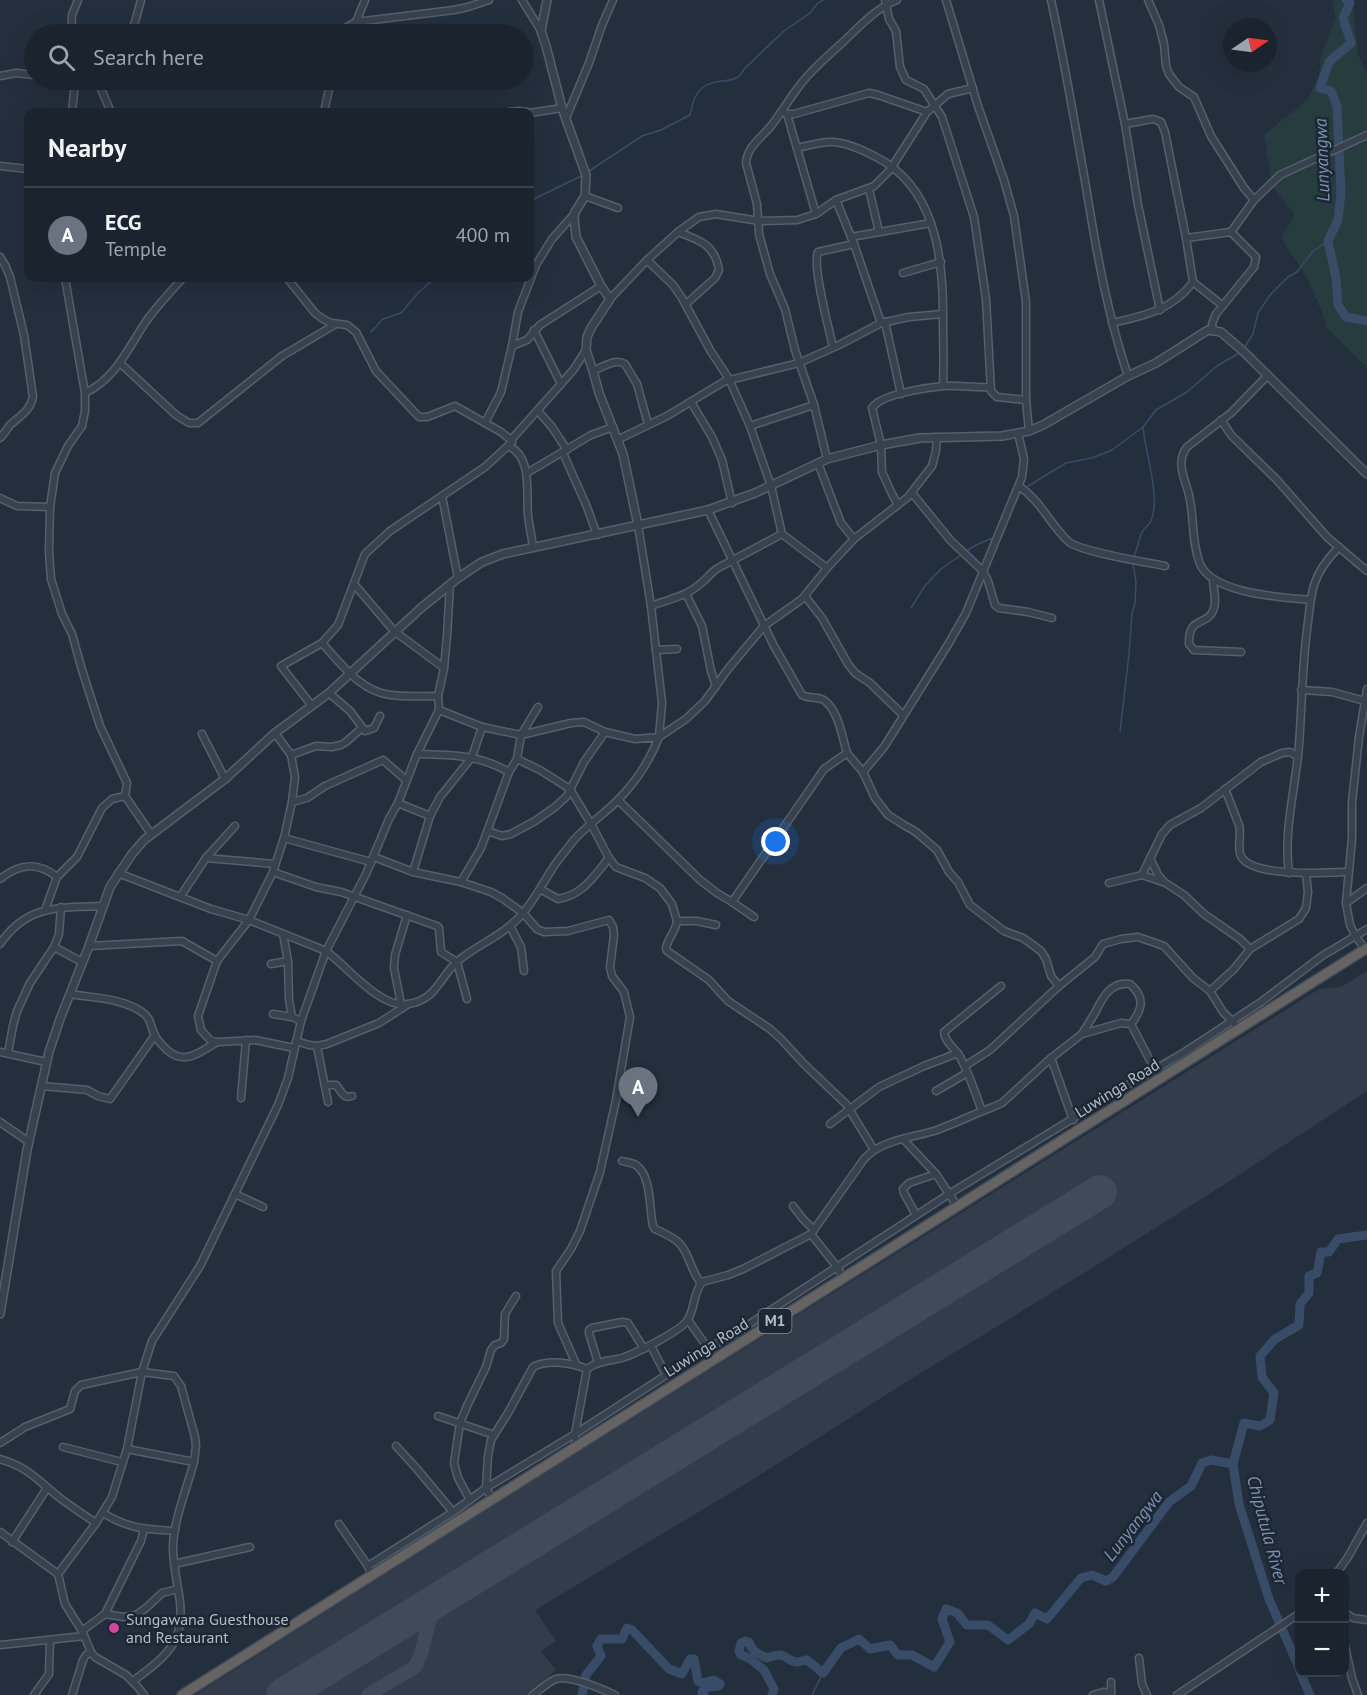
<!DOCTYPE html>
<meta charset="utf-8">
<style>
body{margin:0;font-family:"PT Sans",sans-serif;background:#282f3a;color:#f1f3f6}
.controls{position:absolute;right:18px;bottom:18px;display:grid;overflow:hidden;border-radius:12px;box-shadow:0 6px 24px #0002}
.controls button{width:54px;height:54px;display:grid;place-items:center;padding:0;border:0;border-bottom:2px solid #39404a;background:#1b232e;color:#f1f3f6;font:30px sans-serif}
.compass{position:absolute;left:1223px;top:18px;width:54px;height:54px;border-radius:50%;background:#1b232e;box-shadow:0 6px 24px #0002;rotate:77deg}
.you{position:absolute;left:776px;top:842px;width:21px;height:21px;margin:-15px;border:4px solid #fff;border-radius:50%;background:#1a73e8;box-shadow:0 0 0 9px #1a73e833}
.badge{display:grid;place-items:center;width:39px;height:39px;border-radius:50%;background:#bca0f2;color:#fff;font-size:20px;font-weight:700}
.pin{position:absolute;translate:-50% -50px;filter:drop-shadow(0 2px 3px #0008)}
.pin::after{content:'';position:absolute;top:32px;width:21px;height:18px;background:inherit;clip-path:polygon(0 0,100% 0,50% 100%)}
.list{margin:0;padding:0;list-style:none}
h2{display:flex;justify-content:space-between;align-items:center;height:78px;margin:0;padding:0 24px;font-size:26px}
h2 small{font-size:20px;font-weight:400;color:#a0a4aa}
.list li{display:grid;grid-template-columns:39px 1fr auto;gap:18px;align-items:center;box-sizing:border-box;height:96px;padding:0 24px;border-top:2px solid #39404a}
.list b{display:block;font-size:22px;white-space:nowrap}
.list p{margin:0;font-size:20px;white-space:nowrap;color:#a0a4aa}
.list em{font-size:20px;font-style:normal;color:#a0a4aa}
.icon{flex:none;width:33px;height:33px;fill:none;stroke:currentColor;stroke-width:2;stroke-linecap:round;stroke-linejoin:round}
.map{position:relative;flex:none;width:1367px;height:1695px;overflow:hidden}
.search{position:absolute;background:#1b232e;box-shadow:0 6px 24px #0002;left:24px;top:24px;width:510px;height:66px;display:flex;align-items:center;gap:15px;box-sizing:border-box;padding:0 21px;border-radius:33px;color:#a0a4aa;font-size:22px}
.panel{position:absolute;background:#1b232e;box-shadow:0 6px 24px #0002;left:24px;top:108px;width:510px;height:174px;border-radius:12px}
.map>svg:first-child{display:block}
.airport{fill:#323c4b}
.green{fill:#263c3f}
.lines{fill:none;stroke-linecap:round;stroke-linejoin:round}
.stream{stroke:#394c67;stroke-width:1.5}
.river{stroke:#394c67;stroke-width:9}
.taxiway{stroke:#3f4a5a;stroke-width:14}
.runway{stroke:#3f4a5a;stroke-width:34}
.minor-casing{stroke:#565f6c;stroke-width:9}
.tertiary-casing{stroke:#565f6c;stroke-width:10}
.trunk-casing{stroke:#434c59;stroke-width:12}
.minor{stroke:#38414e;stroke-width:6}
.tertiary{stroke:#38414e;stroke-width:7}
.trunk{stroke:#656462;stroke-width:9}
.hotel-dot{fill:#d1479c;stroke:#1d2633;stroke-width:2}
.labels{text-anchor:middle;stroke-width:5;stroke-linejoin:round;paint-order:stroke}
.shield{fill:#1d2633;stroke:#878f9c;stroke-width:1.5}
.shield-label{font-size:15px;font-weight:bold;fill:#b4bcc9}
.street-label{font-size:16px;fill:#b4bcc9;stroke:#1d2633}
.poi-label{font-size:16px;fill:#b4bcc9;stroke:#1d2633;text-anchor:start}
.water-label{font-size:18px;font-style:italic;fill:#7c92b1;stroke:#1d2633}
</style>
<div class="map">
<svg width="1367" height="1695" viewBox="0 0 1367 1695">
<rect width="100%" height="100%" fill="#242f3e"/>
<polygon class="airport" points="1367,971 1367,1091 1222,1186 1079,1276 903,1384 752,1480 535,1610 556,1641 541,1651 556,1670 528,1695 195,1695 529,1483 1319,989 1341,987"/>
<polygon class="green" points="1332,0 1352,0 1358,55 1367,74 1367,368 1327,328 1322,311 1305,274 1281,238 1295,214 1272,186 1264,135 1307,100 1319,76 1321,56 1336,18"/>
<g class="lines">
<g class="stream">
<path d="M 589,171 L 642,136 L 661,130 L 690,115 C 692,106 694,95 702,88 C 716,76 737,87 744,69 L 784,31 L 810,13 L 817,4 L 823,0"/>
<polyline points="530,201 583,175"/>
<polyline points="371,332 383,319 401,313 418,293 435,278"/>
<polyline points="1244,348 1253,334 1258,313 1270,295 1288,277 1297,272 1313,251 1328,241"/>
<polyline points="1025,488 1066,463 1092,458 1112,450 1143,427"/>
<polyline points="1008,519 1021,491"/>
<polyline points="965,552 976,545 995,537"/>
<path d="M 1133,559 C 1137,550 1139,539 1142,532 C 1144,528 1149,525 1151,521 C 1161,498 1145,451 1143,427 L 1156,410 L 1187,392 L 1217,366 L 1241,352"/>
<polyline points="911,608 924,587 941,569 961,555"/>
<polyline points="1120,732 1129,654 1132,613 1135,604 1136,582 1133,564"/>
<polyline points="812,1695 823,1673"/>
</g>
<g class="river">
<polyline points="1346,0 1350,3 1343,18 1351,43 1329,62 1320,88 1331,91 1337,106 1341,193 1338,220 1328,241 1336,278 1338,305 1346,317 1367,321"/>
<polyline points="1233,1464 1239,1504 1269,1599 1300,1670"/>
<polyline points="1300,1672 1310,1695"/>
<polyline points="582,1695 586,1675 601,1656 597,1646 601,1639 622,1639 627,1628 632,1630 669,1669 682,1674 690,1659 694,1659 698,1681 703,1683 713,1680 720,1684 719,1686 707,1687 702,1692 704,1695"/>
<path d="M 772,1695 L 774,1689 L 764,1670 L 749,1658 L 741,1655 L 739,1651 L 741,1643 L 745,1641 L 749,1642 C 751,1650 759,1655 767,1658 C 788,1650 782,1660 797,1662 C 800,1662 804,1660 807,1660 L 823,1673 L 841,1648 L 859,1639 L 870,1649 L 890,1645 L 898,1655 L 912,1655 L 934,1667 L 950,1642 L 942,1619 L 946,1609 L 957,1613 L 967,1625 L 988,1625 L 1008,1640 L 1029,1624 L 1035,1613 L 1047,1619 L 1081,1578 L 1092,1575 L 1106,1581 L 1113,1577 L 1169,1502 L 1191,1486 L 1202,1463 L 1211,1460 L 1233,1464 L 1244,1423 L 1260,1426 L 1270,1420 L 1274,1393 L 1262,1377 L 1260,1356 L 1275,1339 L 1299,1325 L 1300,1304 L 1309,1293 L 1309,1276 L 1317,1273 L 1321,1252 L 1329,1252 L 1338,1239 L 1367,1235"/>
</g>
<g class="taxiway">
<polyline points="406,1620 419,1620 427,1625"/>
<polyline points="287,1695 289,1692"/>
<polyline points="368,1695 415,1667 421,1654 434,1602"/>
</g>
<polyline class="runway" points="283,1695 1100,1192"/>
<defs>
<g id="minor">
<polyline points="522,0 541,31"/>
<polyline points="885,0 889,19 896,31 900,67 906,80 924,89 942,117 974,217 986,299 991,391 997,397 1026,400"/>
<polyline points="946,0 978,106 1004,180 1014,216 1026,302 1026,400 1029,431"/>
<path d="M 1051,0 C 1065,64 1076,129 1087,193 C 1097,255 1108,316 1128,376"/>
<polyline points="1099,0 1125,124 1138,205 1160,310"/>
<polyline points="1148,0 1159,25 1164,44 1166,66 1169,74 1179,87 1194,97 1211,136 1244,188 1254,200"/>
<polyline points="356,22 365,0"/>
<polyline points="71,34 72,15 78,0"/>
<polyline points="130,34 135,22 141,0"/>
<polyline points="335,34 356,22 454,10 468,7 489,0"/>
<polyline points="0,76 16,73 34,75"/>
<polyline points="55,80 75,83 93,80"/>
<polyline points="97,80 111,112"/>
<polyline points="134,80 135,80"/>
<polyline points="173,80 177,85"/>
<polyline points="72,112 75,83"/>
<polyline points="324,112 331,80"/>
<polyline points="509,112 518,111 527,112"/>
<polyline points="782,112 787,114 794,114 869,93 878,95 927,112"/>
<polyline points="530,113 562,108"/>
<polyline points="787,114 816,214"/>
<polyline points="566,118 589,63 602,25 613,0"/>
<path d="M 797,148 C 808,146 821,141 833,142 C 848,143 863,150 876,157 C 934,186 943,255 943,313 C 943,337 944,362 943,386"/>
<polyline points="0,166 28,169"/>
<polyline points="869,189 879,232"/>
<polyline points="585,196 618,208"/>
<polyline points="836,200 854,244 881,323"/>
<path d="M 678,232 C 700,240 715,245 719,270 L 715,278 L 686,304"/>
<polyline points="1231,232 1254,200 1280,175 1367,135"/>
<polyline points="851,237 931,223"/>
<polyline points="1186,238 1231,232 1256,257 1254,267 1216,314 1212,324 1213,330"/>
<path d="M 0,257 L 5,265 L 10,277 L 24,335 L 33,397 C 30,411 20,416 10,425 C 7,429 4,434 0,438"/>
<polyline points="647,260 673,285 682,298 710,350 729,379 750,426 771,486 782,534 827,568"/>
<polyline points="903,273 941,262"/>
<polyline points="65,278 85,393 85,411 82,426 68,446 55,473 50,507 49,552 51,579 62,614 72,634 82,670 100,726 127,783 125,796 151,834"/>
<polyline points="287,278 315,313 323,319 331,323 347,325 356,332 376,371 419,417 427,417 455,406 501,432 511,440"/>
<polyline points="1193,282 1222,305"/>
<polyline points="610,299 647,260 678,232 699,217 716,214 759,221 797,220 816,214 836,200 874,186 890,170 927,112 948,94 973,88"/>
<polyline points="885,322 901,394"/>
<path d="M 1112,323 C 1143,316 1173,310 1193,282 L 1186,238 L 1165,132 L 1161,122 L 1153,119 L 1125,124"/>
<polyline points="534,330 561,384"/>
<polyline points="512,346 527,340 540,325 601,286"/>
<path d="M 833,347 C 829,329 812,266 818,252 L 854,244"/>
<polyline points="120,363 176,415 189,423 198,423 282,356 336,324"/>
<path d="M 593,371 C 603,367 615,358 625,364 L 637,384 L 648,424"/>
<path d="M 1268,375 L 1231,413 L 1187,447 C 1174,464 1187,481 1190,500 C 1194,521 1192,544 1200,564 C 1213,594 1281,597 1310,600"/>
<path d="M 85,393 C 116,379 129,346 147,320 C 158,305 171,291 183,278"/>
<polyline points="691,402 712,437 722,460 732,503"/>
<polyline points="538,411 552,427 567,450"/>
<polyline points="1221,420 1232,436 1277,480 1327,537 1367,571"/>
<polyline points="485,423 501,392 512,346 518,312 536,265 552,239 575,213"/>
<polyline points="750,426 814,405"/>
<polyline points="619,439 667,416 725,381 799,363 839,345 881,323 909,317 943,314"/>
<polyline points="512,442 511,440 561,384 574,369 586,350"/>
<path d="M 508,446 C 533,456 526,494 528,515 C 529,526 532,537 533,548"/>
<polyline points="563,453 587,507 597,535"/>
<path d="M 827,459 L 814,405 L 795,350 L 785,309 L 770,274 L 765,256 L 759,234 L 757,204 L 746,163 C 747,147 761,138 771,126 C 781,113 790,98 800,85 C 812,69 828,56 843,42 C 859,27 876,8 897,0"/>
<polyline points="818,463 841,523 854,539"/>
<polyline points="527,473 591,435 613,427"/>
<path d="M 1019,486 C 1042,502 1050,525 1069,542 C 1082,552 1145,562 1165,566"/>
<polyline points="912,493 951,541 983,571 988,581 995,605 999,608 1028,612 1052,618"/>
<polyline points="442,496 458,578"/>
<polyline points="0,498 17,506 50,507"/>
<path d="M 898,505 L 892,494 L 882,472 L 881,445 L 872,408 C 881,394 926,388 943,386 C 959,385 975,388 990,387"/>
<polyline points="638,525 651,606 662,703 659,737 686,719 705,701 728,669 764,626 802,599 827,568 854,539 908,497 932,466 936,451 937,437"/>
<path d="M 1213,579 C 1213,589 1217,599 1214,608 C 1208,628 1188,614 1189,644 L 1194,650 L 1241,652"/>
<polyline points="354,584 394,631 444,668"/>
<polyline points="686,594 702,626 711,671 716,686"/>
<polyline points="805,596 822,618 848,664 855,673 870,683 903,715"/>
<path d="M 651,606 C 667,600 687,596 700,584 C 707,579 711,572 718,568 L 782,534"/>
<polyline points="656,650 677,649"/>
<polyline points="1301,690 1332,692 1365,701"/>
<polyline points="329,693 350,711 365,731 374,728 380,716"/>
<path d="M 438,696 C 422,696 406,697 391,695 C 361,692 341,664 322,643 L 338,625 L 365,554 L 390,531 L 485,467 L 512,442"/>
<polyline points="312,706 281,666 322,643"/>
<polyline points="275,733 291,755 295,777 292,802 284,838 273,872 249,920 217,961 198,1016 201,1030 210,1040 218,1042 255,1040 294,1048"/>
<polyline points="202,734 225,779"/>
<polyline points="521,735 538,707"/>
<polyline points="847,753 863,772 884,747 949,643 966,613 1022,477 1024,459 1018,433"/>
<path d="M 417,754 C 453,755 477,754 509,772"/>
<polyline points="291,755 316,746 332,747 341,745 346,742 362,728"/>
<polyline points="517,759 540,770 570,789 591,824 609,858 616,867 645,878 660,888 672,904 677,921 697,921 716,925"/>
<polyline points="863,772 875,798 888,815 904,825 916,832 937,850 949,872 958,882 970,905 1004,931 1023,938 1041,951 1046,959 1051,976 1059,986"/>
<path d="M 1225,789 L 1239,825 C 1242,835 1236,850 1242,858 C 1256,877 1326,873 1348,872"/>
<path d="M 618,800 L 700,880 L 717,893 L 732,902 L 824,769 L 847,753 C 842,737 839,712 825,701 C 819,696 809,699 802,695 L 774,646 L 708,510"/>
<polyline points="292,802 307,798 325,786 383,760 406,780"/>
<polyline points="398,803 430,816"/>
<polyline points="488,831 502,836 511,834 535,821 555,807 567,796 584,762 605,732"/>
<polyline points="284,838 371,862"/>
<polyline points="374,857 413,872 461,882 481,848 509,772 517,759 521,735 482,727 439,710"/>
<polyline points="206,858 275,864"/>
<polyline points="1150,858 1158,875 1164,882 1184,895 1204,914 1240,939 1250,949"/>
<polyline points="273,872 316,887 341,892 437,926 439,928 441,952 457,962 467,999"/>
<polyline points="413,872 430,816 440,797 472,757 482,727"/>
<path d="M 118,873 L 211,909 L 249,920 L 326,951 C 347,966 380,1009 408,1004 C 437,1000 439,977 458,961 C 474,947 495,939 511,925 C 532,907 541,885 556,863 C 562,855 568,848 573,841 C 586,826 603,815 617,801 C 635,783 650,760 659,737 L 635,739 L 605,732 L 584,722 L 571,723 L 521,735"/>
<path d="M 1289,873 C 1283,830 1296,787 1299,745 C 1302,706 1302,668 1307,630 C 1309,615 1310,599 1314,585 C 1319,569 1328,558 1339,547"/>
<polyline points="1142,875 1163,882"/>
<path d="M 0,879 C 19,864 37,861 57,877"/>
<polyline points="461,882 491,892 502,898 523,913 537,929 544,932 568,931 609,920 613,927 614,935 610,967 612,976 624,992 630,1017 616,1100 600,1172 580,1231 571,1249 556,1271 558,1323 576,1364"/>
<polyline points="1109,883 1142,875 1162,834 1170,825 1201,808 1261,762 1282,753 1290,752 1298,757"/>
<path d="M 540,889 L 558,899 C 583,895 594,876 609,858"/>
<polyline points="180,897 206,858 235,826"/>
<polyline points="732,902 754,917"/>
<polyline points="1346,903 1367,888"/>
<polyline points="45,910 57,877 77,857 102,808 112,799 125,796"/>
<path d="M 677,921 C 676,931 668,938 666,948 L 667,951 L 709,980 L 728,1001 L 770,1029 L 781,1039 L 804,1064 L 846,1104 L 874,1150"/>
<polyline points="510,926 521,947 524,971"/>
<polyline points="283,934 288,961 289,1000 292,1017 301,1021"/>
<path d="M 0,944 C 27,904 59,908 103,906"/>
<polyline points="89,946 182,941 217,961"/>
<polyline points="54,947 82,962"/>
<polyline points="1365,949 1356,937 1350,925 1346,903 1352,838 1352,802 1359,737 1367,689"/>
<polyline points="271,964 288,961"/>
<polyline points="1210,991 1234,969 1250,949 1299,919 1306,908 1308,892 1306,873"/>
<path d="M 70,994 C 94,998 122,998 142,1012 C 152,1019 150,1026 155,1036 C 158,1041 163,1046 167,1050 C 185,1066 200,1052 217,1042"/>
<polyline points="401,1004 394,968 395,955 407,915"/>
<polyline points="273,1014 292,1017"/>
<path d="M 1082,1034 C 1086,1027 1091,1020 1095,1013 C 1102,998 1111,981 1130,984 C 1146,998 1142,1010 1131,1024"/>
<polyline points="296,1041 309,1045 317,1046 327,1044 379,1023 407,1005"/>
<polyline points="317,1046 328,1102"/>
<polyline points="0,1052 46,1062"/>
<polyline points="8,1053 13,1026 17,1011 30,983 54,947 59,934 61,907"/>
<polyline points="1051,1058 1073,1120"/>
<polyline points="965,1066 990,1050 1059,986 1095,957 1103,944 1121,939 1138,937 1164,946 1193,978 1210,991 1223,1012 1239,1028"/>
<path d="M 325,1085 L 336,1085 C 342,1091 342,1099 352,1096"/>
<polyline points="42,1086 87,1090 98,1096 110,1099 155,1035"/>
<polyline points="936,1091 967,1073"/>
<polyline points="241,1098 246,1040"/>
<path d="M 982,1111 C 975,1093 969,1073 960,1057 C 955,1048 945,1043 944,1032 L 1001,986"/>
<polyline points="0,1122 29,1142"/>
<polyline points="830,1124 879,1087 924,1066 958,1053"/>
<polyline points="904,1140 936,1174 957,1206"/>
<path d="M 622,1161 C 626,1162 632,1163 636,1165 C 652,1176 649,1210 653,1226 L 655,1229 C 663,1233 674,1237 680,1244 C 690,1255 691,1272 701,1283"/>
<polyline points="235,1194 263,1207"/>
<polyline points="793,1206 803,1219 814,1230"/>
<polyline points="916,1215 904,1193 903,1189 909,1183 936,1174"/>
<polyline points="811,1234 837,1267 843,1278"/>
<polyline points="688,1320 715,1358"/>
<polyline points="651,1346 666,1375"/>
<polyline points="598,1363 589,1333 589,1330 592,1328 622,1322 628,1323 644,1349"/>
<polyline points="438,1416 494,1435"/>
<polyline points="0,1443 25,1427 70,1409 75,1391 81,1385 142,1372 174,1376 181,1386 195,1437 196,1446 194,1462"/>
<polyline points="396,1446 417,1469 453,1512"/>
<polyline points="576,1446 575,1434 587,1369"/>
<polyline points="63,1447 122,1462"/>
<path d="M 127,1449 L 194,1462 C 187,1488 173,1522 173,1548 C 173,1562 176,1575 178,1589 C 188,1639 171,1653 133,1681"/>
<path d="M 0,1459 C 30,1468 37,1480 60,1498 C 72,1507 84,1515 96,1523"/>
<path d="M 492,1499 L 486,1488 L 488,1456 L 491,1440 L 508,1413 L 533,1367 C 548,1359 572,1363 587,1369 C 597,1361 610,1361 622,1358 C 637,1353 678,1332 687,1321 C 695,1310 693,1293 702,1282 L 728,1275 L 743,1269 L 811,1234 L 864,1159 C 882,1139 913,1138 937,1130 C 956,1123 974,1114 993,1107 L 1002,1103 L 1051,1058 L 1082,1034 L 1121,1023 L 1131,1024 L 1155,1070 L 1163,1077"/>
<polyline points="470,1500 458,1478 454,1463 460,1423 467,1406 486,1367 491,1350 495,1345 501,1343 504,1339 505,1314 516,1296"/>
<path d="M 103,1513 C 129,1529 145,1529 175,1531"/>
<polyline points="339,1524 368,1566"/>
<polyline points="0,1532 58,1574"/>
<polyline points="12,1542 47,1488"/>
<polyline points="174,1564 250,1547"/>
<polyline points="1336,1574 1348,1557 1367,1523"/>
<polyline points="371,1575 368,1566 453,1512 486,1488 575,1434 708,1348 731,1336 949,1194 1136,1080 1180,1055 1261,1002 1322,956 1367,929"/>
<polyline points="1344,1612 1353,1618 1367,1620"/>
<polyline points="105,1614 124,1617 136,1615 146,1608 162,1593 178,1589"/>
<polyline points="82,1631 105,1614 141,1541 144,1529"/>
<polyline points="1344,1642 1352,1678 1358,1695"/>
<polyline points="0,1645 84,1636"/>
<polyline points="1139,1658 1142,1684 1147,1695"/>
<polyline points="1111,1682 1111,1695"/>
<polyline points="34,1695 49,1674 50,1640"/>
<polyline points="72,1695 83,1660 86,1655 91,1652"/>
<polyline points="144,1695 137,1686 126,1675 95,1657 91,1652 82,1631 65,1604 58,1574 96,1523 112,1497 127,1449 142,1372 152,1341 200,1266 278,1105 288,1078 301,1021 326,951 366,874 389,819 398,803 417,754 439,710 438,696 444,668 447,636 450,584"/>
<path d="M 533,1695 C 540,1690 548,1682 556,1679 C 570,1675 602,1689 615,1695"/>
<polyline points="1093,1695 1103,1692 1111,1693"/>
<polyline points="1177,1695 1300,1613"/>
</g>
<g id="tertiary">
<polyline points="547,0 541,31 546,46 562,108 586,175 585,196 575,212 574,218 576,237 601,286 610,299 591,328 587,337 586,350 593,371 599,393 623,454 638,525"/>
<polyline points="0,1314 27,1150 49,1052 60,1019 89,946 110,887 132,854 144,840 225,779 275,733 329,693 421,608 458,578 482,562 503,554 708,510 755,493 827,459 881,445 920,438 1002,436 1029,431 1043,425 1128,376 1156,363 1208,330 1221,332 1244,352 1367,474"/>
</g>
<polyline id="trunk" points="182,1695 1367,948"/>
</defs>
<use href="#minor" class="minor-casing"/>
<use href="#tertiary" class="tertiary-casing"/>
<use href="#trunk" class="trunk-casing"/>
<use href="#minor" class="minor"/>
<use href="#tertiary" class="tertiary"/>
<use href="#trunk" class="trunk"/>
</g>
<circle class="hotel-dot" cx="114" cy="1628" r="6"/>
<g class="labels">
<rect class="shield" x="758.5" y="1309" width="33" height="24" rx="4.5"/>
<g class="shield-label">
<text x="775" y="1326">M1</text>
</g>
<g class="street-label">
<text transform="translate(1117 1088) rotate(-32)" y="6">Luwinga Road</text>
<text transform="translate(706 1347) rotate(-32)" y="6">Luwinga Road</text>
</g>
<g class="poi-label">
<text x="126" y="1625">Sungawana Guesthouse<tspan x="126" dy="18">and Restaurant</tspan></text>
</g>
<g class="water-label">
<text transform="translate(1322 160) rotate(-92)" y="6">Lunyangwa</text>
<text transform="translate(1133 1526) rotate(-52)" y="6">Lunyangwa</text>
<text transform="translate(1267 1530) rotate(75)" y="6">Chiputula River</text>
</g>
</g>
</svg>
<div class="controls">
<button>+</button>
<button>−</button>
</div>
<svg class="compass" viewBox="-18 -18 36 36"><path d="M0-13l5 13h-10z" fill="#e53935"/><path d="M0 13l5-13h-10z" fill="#a0a4aa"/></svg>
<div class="you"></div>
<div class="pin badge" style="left:638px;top:1117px;background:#6b7280">A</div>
<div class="search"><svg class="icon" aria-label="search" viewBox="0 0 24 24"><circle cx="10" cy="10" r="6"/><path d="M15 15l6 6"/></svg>Search here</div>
<section class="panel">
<h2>Nearby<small></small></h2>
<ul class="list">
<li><span class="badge" style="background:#6b7280">A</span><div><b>ECG</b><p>Temple</p></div><em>400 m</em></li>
</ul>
</section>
</div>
